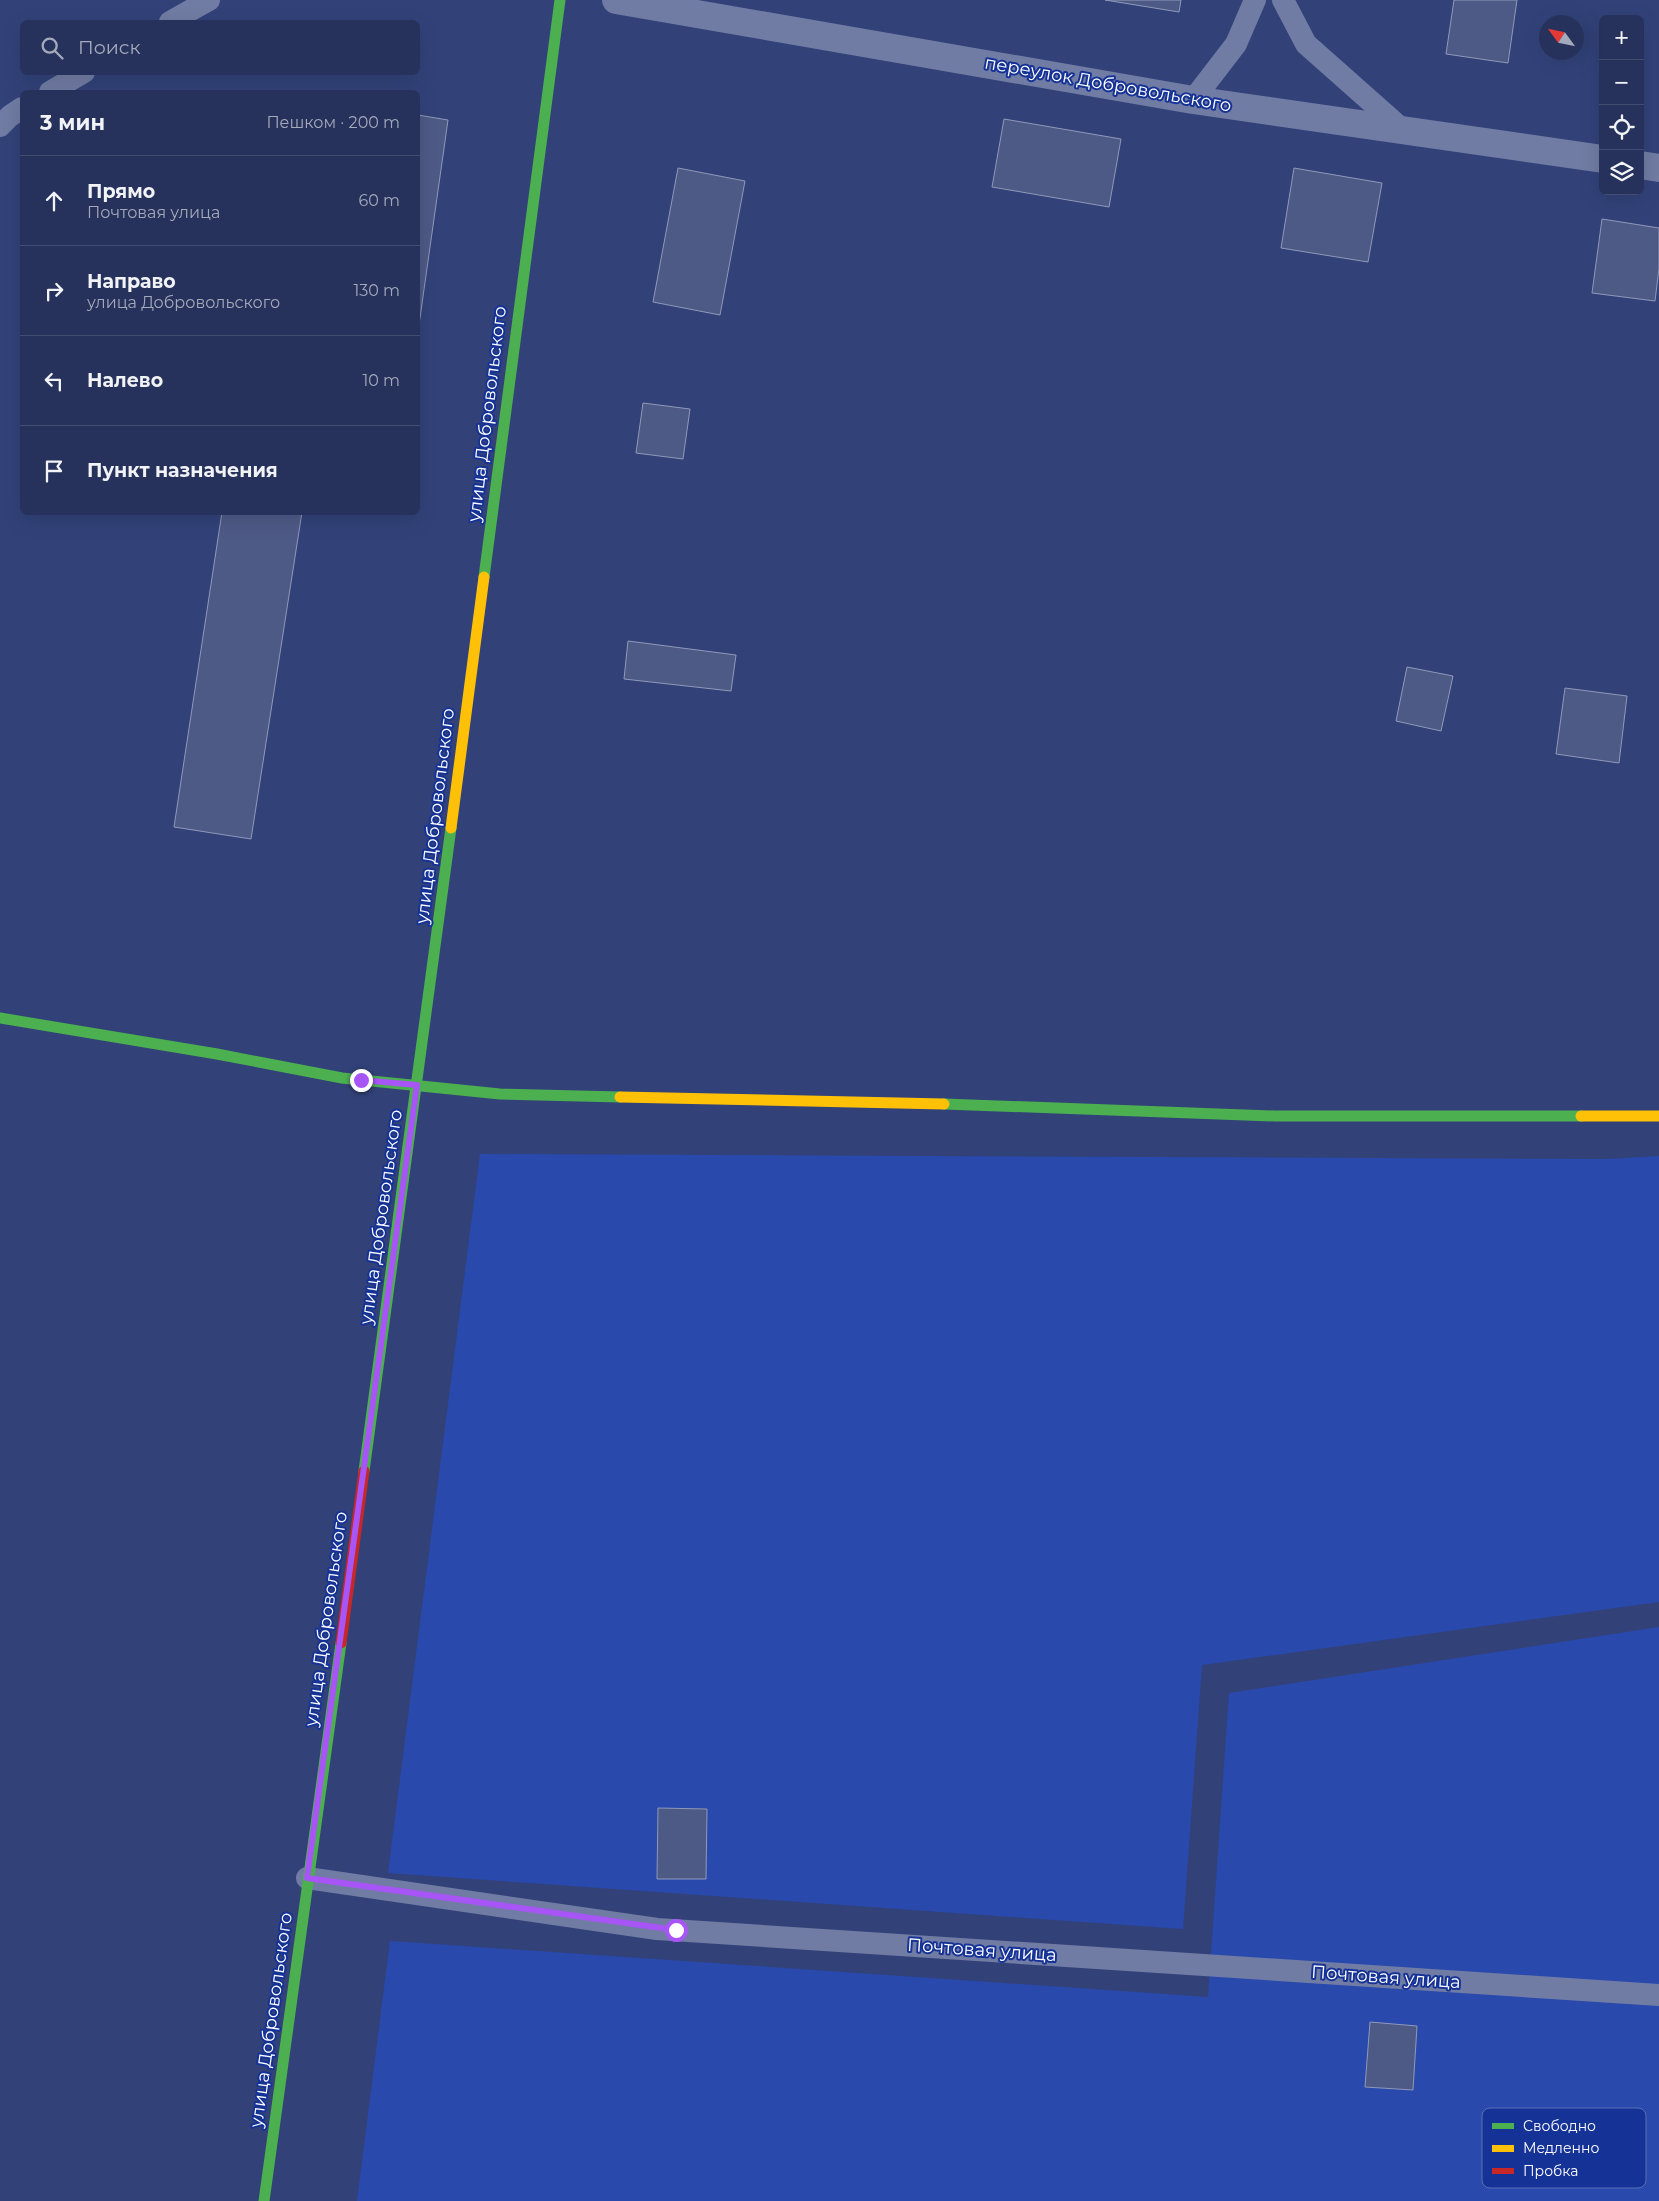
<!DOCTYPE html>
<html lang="ru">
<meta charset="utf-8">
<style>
body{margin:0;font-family:Montserrat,sans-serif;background:#323e64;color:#f1f3f6}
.controls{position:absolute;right:15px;top:15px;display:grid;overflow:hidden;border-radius:8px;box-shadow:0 5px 20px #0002}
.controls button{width:45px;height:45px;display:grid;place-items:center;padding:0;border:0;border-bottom:1px solid #424d71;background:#26325b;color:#f1f3f6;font:25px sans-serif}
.compass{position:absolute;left:1539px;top:15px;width:45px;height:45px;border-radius:50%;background:#26325b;box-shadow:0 5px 20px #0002;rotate:303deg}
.stop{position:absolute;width:15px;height:15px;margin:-11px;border:4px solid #a855f7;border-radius:50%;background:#fff}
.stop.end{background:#a855f7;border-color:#fff;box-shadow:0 1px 5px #0008}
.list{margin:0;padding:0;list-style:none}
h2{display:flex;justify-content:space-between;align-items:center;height:65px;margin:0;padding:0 20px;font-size:21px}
h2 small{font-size:16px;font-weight:400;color:#a4aabb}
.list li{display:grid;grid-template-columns:32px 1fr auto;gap:15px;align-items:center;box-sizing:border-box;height:90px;padding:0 20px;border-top:1px solid #424d71}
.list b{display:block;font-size:19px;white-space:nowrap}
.list p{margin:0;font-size:16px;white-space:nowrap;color:#a4aabb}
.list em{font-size:16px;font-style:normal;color:#a4aabb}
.icon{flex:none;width:28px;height:28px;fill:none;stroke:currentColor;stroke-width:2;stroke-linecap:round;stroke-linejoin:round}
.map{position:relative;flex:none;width:1659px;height:2201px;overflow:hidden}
.search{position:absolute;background:#26325b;box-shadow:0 5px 20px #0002;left:20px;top:20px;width:400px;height:55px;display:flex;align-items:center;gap:12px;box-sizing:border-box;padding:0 18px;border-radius:8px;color:#a4aabb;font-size:19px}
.panel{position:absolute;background:#26325b;box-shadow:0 5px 20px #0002;left:20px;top:90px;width:400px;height:425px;border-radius:8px}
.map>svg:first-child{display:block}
.green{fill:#2949ad}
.building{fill:#4e5a86;stroke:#9099b9}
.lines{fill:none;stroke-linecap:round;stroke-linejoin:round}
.lane{stroke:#717ca4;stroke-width:22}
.street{stroke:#717ca4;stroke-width:28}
.fast{stroke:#4caf50;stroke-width:11}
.slow{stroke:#ffc107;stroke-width:11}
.jam{stroke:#c62828;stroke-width:11}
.route{stroke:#a855f7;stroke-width:6}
.labels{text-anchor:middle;stroke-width:4;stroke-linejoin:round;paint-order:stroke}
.street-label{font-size:18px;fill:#fff;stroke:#153296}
.key{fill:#153296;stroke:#5b70b6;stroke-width:1}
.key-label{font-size:14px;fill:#fff}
</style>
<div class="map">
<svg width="1659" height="2201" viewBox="0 0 1659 2201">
<rect width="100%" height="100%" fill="#324279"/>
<g class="green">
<polygon points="480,1154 1607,1159 1659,1156 1659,1602 1202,1665 1183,1929 388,1873"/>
<polygon points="1659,1627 1659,2201 357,2201 390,1941 1208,1997 1229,1693"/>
</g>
<g class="building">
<polygon points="1105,0 1181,0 1179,12"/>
<polygon points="1454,0 1517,0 1508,63 1446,54"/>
<polygon points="418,115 448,120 419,325 418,325"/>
<polygon points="1004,119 1121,139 1109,207 992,187"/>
<polygon points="678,168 745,181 720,315 653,302"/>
<polygon points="1294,168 1382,183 1368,262 1281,248"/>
<polygon points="1602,219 1659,228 1659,268 1655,301 1592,293"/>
<polygon points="643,403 690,409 683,459 636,453"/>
<polygon points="222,512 302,512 251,839 174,827"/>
<polygon points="628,641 736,655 731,691 624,679"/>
<polygon points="1407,667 1453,676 1441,731 1396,721"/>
<polygon points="1565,688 1627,696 1619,763 1556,754"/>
<polygon points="658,1808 707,1809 706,1879 657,1879"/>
<polygon points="1370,2022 1417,2026 1413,2090 1365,2087"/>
</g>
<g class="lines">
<g class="lane">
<polyline points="1283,0 1306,44 1403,130"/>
<polyline points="170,22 209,0"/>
<polyline points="50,92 84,72"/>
<polyline points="1193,100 1236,44 1255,0"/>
<polyline points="0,126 10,116 22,108"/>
<polyline points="307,1878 657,1929 1659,1995"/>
</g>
<g class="street">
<polyline points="616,0 1193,100 1603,159"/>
<polyline points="1640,165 1659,168"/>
</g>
<g class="fast">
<polyline points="484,577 560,0"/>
<polyline points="0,1018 217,1054 342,1078 500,1094 620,1097"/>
<polyline points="944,1104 1275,1116 1581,1116"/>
<polyline points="364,1471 451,828"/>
<polyline points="264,2201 341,1643"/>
</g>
<g class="slow">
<polyline points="451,828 484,577"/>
<polyline points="620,1097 944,1104"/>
<polyline points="1581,1116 1659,1116"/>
</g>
<polyline class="jam" points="341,1643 364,1471"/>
</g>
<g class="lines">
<polyline class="route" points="361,1080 417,1085 307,1878 676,1930"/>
</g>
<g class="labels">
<g class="street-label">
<text transform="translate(1108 84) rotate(10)" y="6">переулок Добровольского</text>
<text transform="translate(487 414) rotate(-83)" y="6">улица Добровольского</text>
<text transform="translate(435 816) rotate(-83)" y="6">улица Добровольского</text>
<text transform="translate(381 1217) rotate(-82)" y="6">улица Добровольского</text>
<text transform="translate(326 1619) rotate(-82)" y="6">улица Добровольского</text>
<text transform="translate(982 1950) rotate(4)" y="6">Почтовая улица</text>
<text transform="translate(1386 1977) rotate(4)" y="6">Почтовая улица</text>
<text transform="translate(271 2020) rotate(-82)" y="6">улица Добровольского</text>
</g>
</g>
<rect x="1482" y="2108" width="164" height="80" rx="8" class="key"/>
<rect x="1492" y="2123" width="22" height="6" fill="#4caf50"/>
<rect x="1492" y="2145" width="22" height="7" fill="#ffc107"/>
<rect x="1492" y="2168" width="22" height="6" fill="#c62828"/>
<g class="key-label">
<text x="1523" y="2131">Свободно</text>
<text x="1523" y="2153">Медленно</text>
<text x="1523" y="2176">Пробка</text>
</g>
</svg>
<div class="controls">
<button>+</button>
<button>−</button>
<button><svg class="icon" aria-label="locate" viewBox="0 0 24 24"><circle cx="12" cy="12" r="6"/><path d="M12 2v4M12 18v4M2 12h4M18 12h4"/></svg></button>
<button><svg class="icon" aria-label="layers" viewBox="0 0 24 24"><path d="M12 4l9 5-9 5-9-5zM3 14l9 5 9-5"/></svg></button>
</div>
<svg class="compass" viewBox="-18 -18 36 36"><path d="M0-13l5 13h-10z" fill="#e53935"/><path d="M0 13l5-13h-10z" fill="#a4aabb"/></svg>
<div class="stop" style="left:676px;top:1930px"></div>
<div class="stop end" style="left:361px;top:1080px"></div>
<div class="search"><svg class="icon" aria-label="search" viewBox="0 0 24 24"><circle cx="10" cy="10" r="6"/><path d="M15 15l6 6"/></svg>Поиск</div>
<section class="panel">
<h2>3 мин<small>Пешком · 200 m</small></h2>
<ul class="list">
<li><svg class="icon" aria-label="ahead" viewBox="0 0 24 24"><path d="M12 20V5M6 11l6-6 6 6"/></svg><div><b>Прямо</b><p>Почтовая улица</p></div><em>60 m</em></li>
<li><svg class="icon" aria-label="right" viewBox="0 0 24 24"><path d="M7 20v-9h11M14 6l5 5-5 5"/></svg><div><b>Направо</b><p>улица Добровольского</p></div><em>130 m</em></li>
<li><svg class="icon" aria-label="left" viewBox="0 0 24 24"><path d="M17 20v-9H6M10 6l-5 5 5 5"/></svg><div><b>Налево</b></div><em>10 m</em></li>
<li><svg class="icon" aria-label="arrive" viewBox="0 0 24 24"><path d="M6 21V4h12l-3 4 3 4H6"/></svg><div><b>Пункт назначения</b></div></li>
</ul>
</section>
</div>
